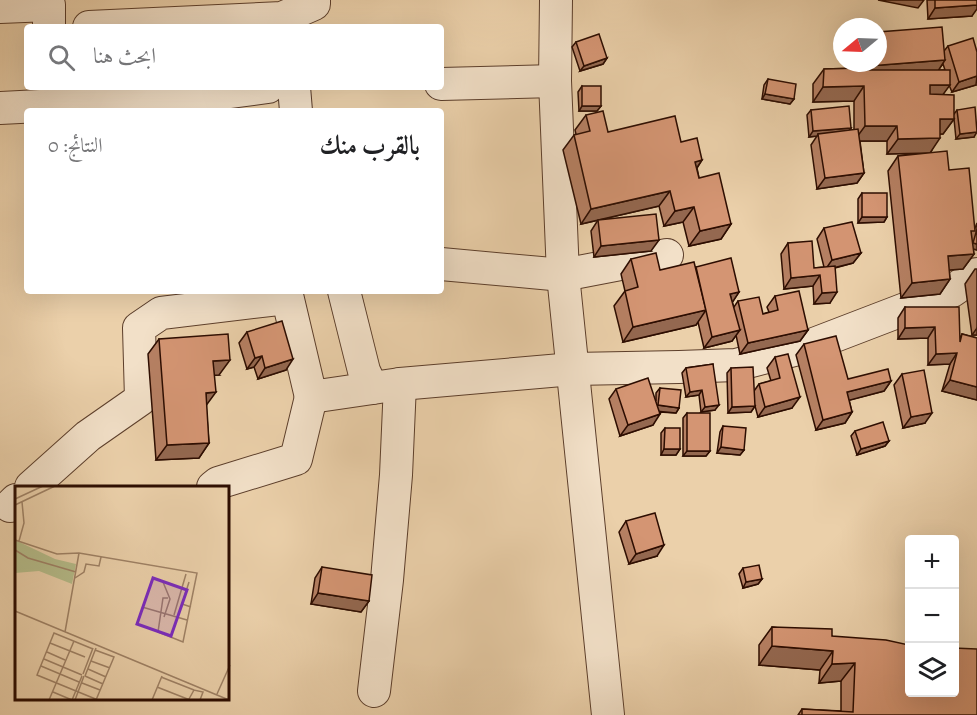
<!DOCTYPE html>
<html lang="ar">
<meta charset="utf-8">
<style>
body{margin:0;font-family:Alegreya,Amiri,serif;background:#f6f6f6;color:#202124;direction:rtl}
.controls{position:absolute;right:18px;bottom:18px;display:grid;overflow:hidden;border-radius:6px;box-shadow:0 6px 24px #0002}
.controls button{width:54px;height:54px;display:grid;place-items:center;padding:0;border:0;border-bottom:2px solid #e0e0e0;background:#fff;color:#202124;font:30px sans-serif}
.compass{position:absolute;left:833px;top:18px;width:54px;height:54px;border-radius:50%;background:#fff;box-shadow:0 6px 24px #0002;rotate:251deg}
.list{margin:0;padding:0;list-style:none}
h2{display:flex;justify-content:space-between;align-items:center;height:78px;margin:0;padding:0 24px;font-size:26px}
h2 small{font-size:20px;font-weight:400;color:#757577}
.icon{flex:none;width:33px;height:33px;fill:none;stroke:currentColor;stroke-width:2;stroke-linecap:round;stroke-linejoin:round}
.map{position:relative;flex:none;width:977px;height:715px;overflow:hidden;direction:ltr}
.search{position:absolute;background:#fff;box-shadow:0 6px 24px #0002;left:24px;top:24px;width:420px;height:66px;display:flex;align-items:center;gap:15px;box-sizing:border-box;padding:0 21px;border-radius:6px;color:#757577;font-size:22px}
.panel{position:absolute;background:#fff;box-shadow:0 6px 24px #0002;left:24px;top:108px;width:420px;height:186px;border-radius:6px;direction:rtl}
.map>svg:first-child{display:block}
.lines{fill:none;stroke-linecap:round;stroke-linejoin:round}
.street-casing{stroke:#5c3e2b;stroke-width:34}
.street{stroke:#f2e0c8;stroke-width:32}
.wall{fill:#b68063;stroke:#2d0d01;stroke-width:1.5;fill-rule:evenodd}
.shaded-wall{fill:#946850;stroke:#2d0d01;stroke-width:1.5}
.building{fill:#d49573;stroke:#2d0d01;stroke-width:1.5}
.inset-road{fill:none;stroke:#9f8266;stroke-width:1.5}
.view{fill:#7b2cbf;fill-opacity:0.15;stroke:#7b2cbf;stroke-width:3}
.inset-edge{fill:none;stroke:#2d0d01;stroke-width:3}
</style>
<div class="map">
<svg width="977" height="715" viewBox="0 0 977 715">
<rect width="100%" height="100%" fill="#ebd0aa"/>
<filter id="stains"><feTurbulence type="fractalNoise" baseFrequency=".00333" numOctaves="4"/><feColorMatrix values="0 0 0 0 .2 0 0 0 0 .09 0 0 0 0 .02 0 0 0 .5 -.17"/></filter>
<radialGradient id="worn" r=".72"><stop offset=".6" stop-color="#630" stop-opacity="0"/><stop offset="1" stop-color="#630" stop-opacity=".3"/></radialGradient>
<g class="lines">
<defs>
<g id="street">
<polyline points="556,0 555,81 563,275 608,715"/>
<polyline points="0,7 49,5 49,27"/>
<polyline points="89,27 282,18 314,4 314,0"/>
<polyline points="441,84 555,81"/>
<polyline points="294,87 296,111"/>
<polyline points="0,108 177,99 268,87"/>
<polyline points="441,264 563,275 667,255"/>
<polyline points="286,291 311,397 400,384 573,369 679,367 736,365 806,347 952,291 977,274"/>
<polyline points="344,291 364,371 372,388"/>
<polyline points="31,487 88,436 141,399 139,328 161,313 287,298"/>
<polyline points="213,487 218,483 296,459 311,397"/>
<polyline points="10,506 16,500"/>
<polyline points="374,691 387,580 396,475 400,384"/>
</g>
</defs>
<use href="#street" class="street-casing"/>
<use href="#street" class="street"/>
</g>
<g class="wall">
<polygon points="927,0 977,0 972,16 928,19"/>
<polygon points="576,42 607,58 603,64 580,71 572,47"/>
<path d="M 948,46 L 976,85 L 952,92 L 949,85 L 943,94 L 954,114 L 957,110 L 974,137 L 956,139 L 954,119 L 943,134 L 940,134 L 931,152 L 949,170 L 975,228 L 977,223 L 977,250 L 973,249 L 974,254 L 963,269 L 949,270 L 950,279 L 940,294 L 901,298 L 888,171 L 898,156 L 920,153 L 887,154 L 887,141 L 860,141 L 864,173 L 857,183 L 817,189 L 811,145 L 817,136 L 809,137 L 807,115 L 811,110 L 851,128 L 849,130 L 854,130 L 854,101 L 813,102 L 813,84 L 824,69 L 861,68 L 860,63 L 878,63 L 944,51 ZM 943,64 L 945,70 L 938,70 Z"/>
<polygon points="768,79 794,99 790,104 762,99 764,85"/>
<polygon points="582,86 601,106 597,111 579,111 578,92"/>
<polygon points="586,115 608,132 681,142 702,160 697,168 699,178 731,224 721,239 689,246 683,222 664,226 659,206 581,224 563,150 574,135 576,134 575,130"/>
<polygon points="862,193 887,217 884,222 858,223 858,199"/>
<polygon points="598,220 651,251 594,257 591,231"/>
<polygon points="824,228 861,253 853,263 835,268 830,303 814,304 813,286 784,289 781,254 788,243 814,268 824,267 817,239"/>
<polygon points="631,259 660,270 696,267 739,292 732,302 734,307 738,301 763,314 769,312 767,307 775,296 808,330 800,341 740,354 736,335 732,341 704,348 698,322 696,325 623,342 614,306 625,291 621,274"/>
<polygon points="975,269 977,269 977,335 972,335 965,284"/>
<polygon points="905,307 960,338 962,334 977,338 977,400 942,391 950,364 928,365 928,338 898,339 898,318"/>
<polygon points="247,332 286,370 258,379 254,367 247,369 239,343"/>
<polygon points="159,339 219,375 214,375 206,405 209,443 199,458 156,460 148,354"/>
<polygon points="804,344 848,379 891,381 884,391 849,400 852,412 845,423 816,430 796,355"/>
<polygon points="775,357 792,408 758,417 755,406 751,412 728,413 727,373 731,368 754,391 759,384 771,381 767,368"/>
<polygon points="713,364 715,410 701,412 699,395 686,397 682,373 686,368"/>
<polygon points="902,374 925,423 903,428 894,385"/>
<polygon points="660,388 679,408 676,413 659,412 653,425 620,436 609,399 616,389 656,400 656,393"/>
<polygon points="687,413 710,451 706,456 683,456 683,418"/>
<polygon points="723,426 744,450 740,455 717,453 720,432"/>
<polygon points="665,428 680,449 676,455 661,455 661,433"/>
<polygon points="855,431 889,441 885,446 857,455 851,436"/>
<polygon points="626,521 657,556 629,564 619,532"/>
<polygon points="322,567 369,601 361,612 311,604 315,578"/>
<polygon points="743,568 762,579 758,584 743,588 739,574"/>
<polygon points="772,627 832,636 977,715 798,715 802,709 841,711 841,681 819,683 820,670 759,665 759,645"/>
</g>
<g class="shaded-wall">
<polygon points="878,0 924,0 918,8"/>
<polygon points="977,5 977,9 972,16 928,19 935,8"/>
<polygon points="607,58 603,64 580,71 584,66"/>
<polygon points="945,60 938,71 862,77 869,66"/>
<polygon points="977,76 976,85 952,92 959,82"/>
<polygon points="930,85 950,85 939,100 920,100"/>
<polygon points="864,86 854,101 813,102 823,87"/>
<polygon points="765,94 794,99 790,104 762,99"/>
<polygon points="582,106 601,106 597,111 579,111"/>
<polygon points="940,119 954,119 943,134 930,134"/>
<polygon points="865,126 897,126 887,141 854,141"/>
<polygon points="851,128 847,133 818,134 817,136 809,137 813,131"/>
<polygon points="977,132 974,137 956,139 960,134"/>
<polygon points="940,138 930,153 887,154 898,139"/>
<polygon points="702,160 692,175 695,162"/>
<polygon points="864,173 857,183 817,189 825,178"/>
<polygon points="670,191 659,206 581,224 591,209"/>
<polygon points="694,207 683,222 664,226 675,211"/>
<polygon points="862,217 887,217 884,222 858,223"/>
<polygon points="731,224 721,239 689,246 700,231"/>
<polygon points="659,240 651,251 594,257 601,246"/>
<polygon points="973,243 977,244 977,250 970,248"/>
<polygon points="861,253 853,263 825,270 832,260"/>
<polygon points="974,254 963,269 937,271 948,256"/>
<polygon points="820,275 813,286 784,289 791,278"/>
<polygon points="950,279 940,294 901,298 912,283"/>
<polygon points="739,292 732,303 730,294"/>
<polygon points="837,292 830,303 814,304 822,293"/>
<polygon points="706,310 696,325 623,342 633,327"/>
<polygon points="935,327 928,338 898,339 905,328"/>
<polygon points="977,328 977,335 972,335"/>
<polygon points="740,330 732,341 704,348 712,337"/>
<polygon points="808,330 800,341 740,354 748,343"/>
<polygon points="957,353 950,364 928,365 936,354"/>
<polygon points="262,356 254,367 247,369 255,358"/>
<polygon points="293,359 286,370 258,379 265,368"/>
<polygon points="230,360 219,375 202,376 213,361"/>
<polygon points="950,380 977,387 977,400 942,391"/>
<polygon points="891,381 884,391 839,403 847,392"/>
<polygon points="702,390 699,395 686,397 690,392"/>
<polygon points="216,392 205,407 206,393"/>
<polygon points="800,397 792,408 758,417 765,407"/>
<polygon points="658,405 679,408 676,413 655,411"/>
<polygon points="719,405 715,410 701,412 705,407"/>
<polygon points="755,406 751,412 728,413 732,407"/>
<polygon points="852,412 845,423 816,430 823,420"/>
<polygon points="932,413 925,423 903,428 911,417"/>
<polygon points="660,414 653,425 620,436 628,425"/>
<polygon points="889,441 885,446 857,455 861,449"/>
<polygon points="209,443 199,458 156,460 167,445"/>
<polygon points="721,447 744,450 740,455 717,453"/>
<polygon points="664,449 680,449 676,455 661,455"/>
<polygon points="687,451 710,451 706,456 683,456"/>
<polygon points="664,545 657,556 629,564 636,554"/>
<polygon points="762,579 758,584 743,588 746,582"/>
<polygon points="318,593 369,601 361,612 311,604"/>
<polygon points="772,646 833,651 820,670 759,665"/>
<polygon points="855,663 841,681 819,683 832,664"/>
</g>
<g class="building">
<polygon points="935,0 977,0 977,5 935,8"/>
<polygon points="942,27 945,60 869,66 869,63 878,63 878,32"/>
<polygon points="599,34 607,58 584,66 576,42"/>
<polygon points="973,38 977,52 977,76 959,82 948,46"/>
<polygon points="863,68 863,70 950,70 950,85 930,85 930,94 954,95 954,119 940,119 940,138 898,139 897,126 865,126 864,86 823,87 824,69"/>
<polygon points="768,79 796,84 794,99 765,94"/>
<rect x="582" y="86" width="19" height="20"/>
<polygon points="849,106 851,128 813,131 811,110"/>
<polygon points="975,107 977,132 960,134 957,110"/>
<polygon points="603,111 608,132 675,116 681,142 697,138 702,160 695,162 699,178 719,173 731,224 700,231 694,207 675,211 670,191 591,209 574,135 590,131 586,115"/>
<polygon points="858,129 864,173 825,178 818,134"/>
<polygon points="947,151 949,170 969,168 975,231 971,231 974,254 948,256 950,279 912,283 898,156"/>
<rect x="862" y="193" width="25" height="24"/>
<polygon points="656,214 659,240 601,246 598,220"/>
<polygon points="852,222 861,253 832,260 824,228"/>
<polygon points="977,229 977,244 973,243"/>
<polygon points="812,241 814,268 835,266 837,292 822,293 820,275 791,278 788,243"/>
<polygon points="656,253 660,270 694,262 706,310 633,327 625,291 638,287 631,259"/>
<polygon points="731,258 739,292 730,294 740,330 712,337 696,267"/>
<polygon points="799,291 808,330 748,343 738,301 759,297 763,314 778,310 775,296"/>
<polygon points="905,307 959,307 960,342 962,334 977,338 977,387 950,380 957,353 936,354 935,327 905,328"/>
<polygon points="282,321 293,359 265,368 262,356 255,358 247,332"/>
<polygon points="228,334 230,360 213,361 216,392 206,393 209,443 167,445 159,339"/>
<polygon points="836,336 848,379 888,369 891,381 847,392 852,412 823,420 804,344"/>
<polygon points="788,354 800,397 765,407 759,384 780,378 775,357"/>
<polygon points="713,364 719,405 705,407 702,390 690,392 686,368"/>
<polygon points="753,367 755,406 732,407 731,368"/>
<polygon points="924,370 932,413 911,417 902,374"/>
<polygon points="648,378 660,414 628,425 616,389"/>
<polygon points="660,388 681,390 679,408 658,405"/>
<rect x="687" y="413" width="23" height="38"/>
<polygon points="883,422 889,441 861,449 855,431"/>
<polygon points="723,426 746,428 744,450 721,447"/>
<polygon points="665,428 680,428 680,449 664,449"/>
<polygon points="655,513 664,545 636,554 626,521"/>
<polygon points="759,565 762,579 746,582 743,568"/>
<polygon points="322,567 372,575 369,601 318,593"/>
<polygon points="772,627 832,629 832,636 886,640 909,645 909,693 954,693 954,648 977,649 977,715 802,715 802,709 853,712 855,663 832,664 833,651 772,646"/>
</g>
<g transform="translate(15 486)">
<rect width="214" height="214" fill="#ebd0aa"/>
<path d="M 0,54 L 40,73 L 61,78 L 57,98 L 24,85 L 0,87 Z" fill="#b5bc8a"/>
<path class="inset-road" d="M 0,13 L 28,0M 0,19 L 40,0M 0,54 L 42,68 L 64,67 L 182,87 L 168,156 L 143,146 L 148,112 L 153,112M 4,55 L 9,37 L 7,16M 0,64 L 13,72 L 61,86M 60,92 L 69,86 L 71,78 L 84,80 L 86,71M 148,96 L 155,113 L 149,131M 174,96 L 167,118 L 176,121M 127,121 L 172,134M 0,125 L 214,214M 159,129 L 171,88M 50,146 L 64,67M 35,157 L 70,171M 78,163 L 39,147 L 22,189 L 83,214M 80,164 L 99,171 L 81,214M 32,166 L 50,174M 29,173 L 67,189M 76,175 L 95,182M 26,180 L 64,196M 73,183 L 91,191M 68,188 L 78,162M 70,190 L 81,162M 70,190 L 88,198M 146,191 L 179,204M 67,197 L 85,204M 142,201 L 175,214M 38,206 L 57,214M 202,208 L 215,179M 174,213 L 179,204 L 188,206 L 185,214M 34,214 L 59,155M 57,214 L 67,190M 60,214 L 69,190M 137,214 L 147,190"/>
<path class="view" d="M 138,92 L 172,104 L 156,150 L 122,138 Z"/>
<rect width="214" height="214" class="inset-edge"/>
</g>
<rect width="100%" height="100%" filter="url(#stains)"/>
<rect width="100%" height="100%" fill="url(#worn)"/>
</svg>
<div class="controls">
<button>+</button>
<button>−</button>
<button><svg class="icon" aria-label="layers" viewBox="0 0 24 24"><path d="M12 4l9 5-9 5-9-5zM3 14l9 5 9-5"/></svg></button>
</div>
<svg class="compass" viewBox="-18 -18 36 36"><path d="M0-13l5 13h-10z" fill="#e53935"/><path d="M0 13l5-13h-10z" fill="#757577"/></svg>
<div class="search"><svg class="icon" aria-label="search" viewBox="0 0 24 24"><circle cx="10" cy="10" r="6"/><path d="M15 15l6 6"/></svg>ابحث هنا</div>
<section class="panel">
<h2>بالقرب منك<small>النتائج: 0</small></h2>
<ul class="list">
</ul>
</section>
</div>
